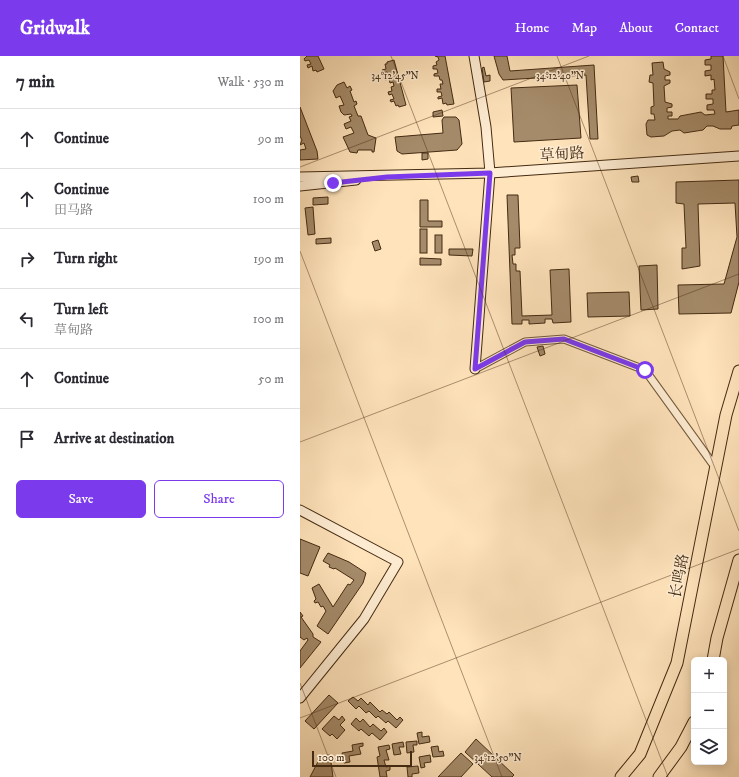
<!DOCTYPE html>
<meta charset="utf-8">
<style>
body{margin:0;font-family:"IM FELL DW Pica","Noto Serif SC",serif;background:#f7f7f7;color:#2b2b33}
.controls{position:absolute;right:12px;bottom:12px;display:grid;overflow:hidden;border-radius:6px;box-shadow:0 2px 10px #0003}
.controls button{width:36px;height:36px;display:grid;place-items:center;padding:0;border:0;border-bottom:1px solid #e1e1e2;background:#fff;color:#2b2b33;font:20px sans-serif}
.scale{position:absolute;left:12px;bottom:10px;width:100px;box-sizing:border-box;padding-left:4px;border:2px solid #442b12;border-top:0;font-size:11px;line-height:14px;white-space:nowrap;color:#442b12;-webkit-text-stroke:3px #ffedd3;paint-order:stroke}
.stop{position:absolute;width:12px;height:12px;margin:-9px;border:3px solid #7c3aed;border-radius:50%;background:#fff}
.stop.end{background:#7c3aed;border-color:#fff;box-shadow:0 1px 4px #0008}
.list{margin:0;padding:0;list-style:none}
h2{display:flex;justify-content:space-between;align-items:center;height:52px;margin:0;padding:0 16px;font-size:17px}
h2 small{font-size:13px;font-weight:400;color:#7c7c81}
.list li{display:grid;grid-template-columns:26px 1fr auto;gap:12px;align-items:center;box-sizing:border-box;height:60px;padding:0 16px;border-top:1px solid #e1e1e2}
.list b{display:block;font-size:15px;white-space:nowrap}
.list p{margin:0;font-size:13px;white-space:nowrap;color:#7c7c81}
.list em{font-size:13px;font-style:normal;color:#7c7c81}
.actions{display:flex;gap:8px;padding:12px 16px}
.actions a{flex:1;padding:9px 0;border:1px solid #7c3aed;border-radius:6px;text-align:center;font-size:14px;color:#7c3aed}
.actions .main{background:#7c3aed;color:#fff}
.icon{flex:none;width:22px;height:22px;fill:none;stroke:currentColor;stroke-width:2;stroke-linecap:round;stroke-linejoin:round}
.map{position:relative;flex:none;width:439px;height:721px;overflow:hidden}
header{display:flex;align-items:center;gap:24px;box-sizing:border-box;height:56px;padding:0 20px;background:#7c3aed;color:#fff}
header strong{font-size:19px}
nav{display:flex;gap:22px;margin-inline-start:auto;font-size:14px}
main{display:flex}
aside{flex:1;background:#fff}
.map>svg:first-child{display:block}
.building{fill:#a58b6a;stroke:#442b12}
.lines{fill:none;stroke-linecap:round;stroke-linejoin:round}
.street-casing{stroke:#73593c;stroke-width:9}
.secondary-casing{stroke:#442b12;stroke-width:11}
.primary-casing{stroke:#442b12;stroke-width:13}
.street{stroke:#ffedd3;stroke-width:7}
.secondary{stroke:#ffedd3;stroke-width:9}
.primary{stroke:#ffe3bb;stroke-width:11}
.route{stroke:#7c3aed;stroke-width:5}
.ticks{fill:none;stroke:#442b12;stroke-width:1;stroke-opacity:0.45}
.labels{text-anchor:middle;stroke-width:3;stroke-linejoin:round;paint-order:stroke}
.street-label{font-size:15px;fill:#442b12;stroke:#ffedd3}
.ticks-label{font-size:10px;text-anchor:middle;fill:#442b12;stroke:#ffedd3;stroke-width:3;stroke-linejoin:round;paint-order:stroke}
</style>
<header>
<strong>Gridwalk</strong>
<nav><a>Home</a><a>Map</a><a>About</a><a>Contact</a></nav>
</header>
<main>
<aside>
<h2>7 min<small>Walk · 530 m</small></h2>
<ul class="list">
<li><svg class="icon" aria-label="ahead" viewBox="0 0 24 24"><path d="M12 20V5M6 11l6-6 6 6"/></svg><div><b>Continue</b></div><em>90 m</em></li>
<li><svg class="icon" aria-label="ahead" viewBox="0 0 24 24"><path d="M12 20V5M6 11l6-6 6 6"/></svg><div><b>Continue</b><p>田马路</p></div><em>100 m</em></li>
<li><svg class="icon" aria-label="right" viewBox="0 0 24 24"><path d="M7 20v-9h11M14 6l5 5-5 5"/></svg><div><b>Turn right</b></div><em>190 m</em></li>
<li><svg class="icon" aria-label="left" viewBox="0 0 24 24"><path d="M17 20v-9H6M10 6l-5 5 5 5"/></svg><div><b>Turn left</b><p>草甸路</p></div><em>100 m</em></li>
<li><svg class="icon" aria-label="ahead" viewBox="0 0 24 24"><path d="M12 20V5M6 11l6-6 6 6"/></svg><div><b>Continue</b></div><em>50 m</em></li>
<li><svg class="icon" aria-label="arrive" viewBox="0 0 24 24"><path d="M6 21V4h12l-3 4 3 4H6"/></svg><div><b>Arrive at destination</b></div></li>
</ul>
<div class="actions"><a class="main">Save</a><a>Share</a></div>
</aside>
<div class="map">
<svg width="439" height="721" viewBox="0 0 439 721">
<rect width="100%" height="100%" fill="#ffe3bb"/>
<filter id="stains"><feTurbulence type="fractalNoise" baseFrequency=".005" numOctaves="4"/><feColorMatrix values="0 0 0 0 .2 0 0 0 0 .09 0 0 0 0 .02 0 0 0 .5 -.17"/></filter>
<radialGradient id="worn" r=".72"><stop offset=".6" stop-color="#630" stop-opacity="0"/><stop offset="1" stop-color="#630" stop-opacity=".3"/></radialGradient>
<g class="building">
<polygon points="7,0 18,0 24,13 17,16 16,14 13,15 12,10 8,12 7,9 11,8 9,4 5,5 4,3"/>
<polygon points="135,0 145,0 154,48 147,49 146,47 143,48 142,42 138,43 138,41 142,40 141,36 137,36 137,33 141,33 140,28 143,28 142,24 140,24 139,20 134,20 134,18 138,17 137,13 133,13 133,10 137,9 136,6 139,4 138,1"/>
<polygon points="194,0 207,0 210,15 294,9 298,83 290,83 286,19 203,24 199,18"/>
<polygon points="411,0 423,0 426,56 439,54 439,69 432,70 431,73 420,73 413,70 407,70 403,74 384,77 380,74 372,75 364,80 351,81 347,79 346,68 348,64 355,64 354,58 351,58 351,51 354,50 353,27 349,26 350,19 353,19 352,7 363,6 364,13 370,16 370,19 365,20 365,24 370,24 370,27 364,30 365,46 372,48 372,51 367,52 367,56 372,56 372,60 368,60 368,63 378,63 380,60 401,56 405,59 415,58 414,54 407,54 407,49 413,48 413,43 406,43 406,38 412,38 412,34 415,34 414,23 411,24 411,19 405,20 405,15 411,14 411,9 405,9 405,4 411,3"/>
<polygon points="94,4 106,49 99,51 98,49 96,50 94,45 91,46 90,44 94,43 92,38 89,39 88,36 92,35 91,31 94,30 93,26 90,27 89,23 85,24 84,21 88,20 87,16 83,17 82,14 86,13 85,8 87,8 87,6"/>
<polygon points="184,11 186,20 190,19 190,25 184,26 182,12"/>
<polygon points="44,26 47,32 50,30 52,34 50,35 54,46 56,45 57,48 54,50 58,60 61,60 68,79 76,82 74,96 72,96 72,94 58,94 57,97 50,96 43,81 54,77 51,71 46,73 44,68 51,65 49,61 52,60 51,58 44,59 41,56 39,50 44,49 40,40 36,42 33,35 37,29"/>
<polygon points="277,29 281,82 214,86 211,32"/>
<polygon points="0,51 17,95 18,103 0,104 0,94 6,93 4,87 0,89 2,84 0,80"/>
<polygon points="142,54 143,60 133,61 133,56"/>
<polygon points="144,61 156,61 159,64 162,88 157,94 102,98 97,95 95,81 143,77 142,64"/>
<polygon points="122,97 128,97 128,103 122,104"/>
<polygon points="338,120 339,126 332,126 331,121"/>
<polygon points="439,124 439,226 431,257 379,258 378,229 424,228 437,181 435,147 398,148 400,210 382,213 382,192 386,192 384,148 376,147 376,126"/>
<polygon points="207,139 218,139 220,192 215,192 215,199 212,199 213,208 216,208 216,215 220,215 222,260 252,259 250,214 269,213 271,266 253,267 252,263 245,263 245,267 229,268 229,264 222,264 222,268 212,268"/>
<polygon points="28,141 28,148 13,149 13,142"/>
<polygon points="120,144 128,144 128,165 142,165 142,171 120,171"/>
<polygon points="13,151 15,178 8,179 5,152"/>
<rect x="120" y="173" width="7" height="24"/>
<rect x="135" y="179" width="7" height="18"/>
<polygon points="31,182 31,187 16,188 16,183"/>
<polygon points="78,184 81,193 75,195 72,186"/>
<polygon points="149,193 173,193 172,200 149,199"/>
<polygon points="120,202 141,203 141,209 120,209"/>
<polygon points="357,209 358,253 341,254 339,210"/>
<polygon points="329,236 330,260 288,261 287,237"/>
<polygon points="243,290 245,298 240,300 237,291"/>
<polygon points="0,483 20,491 8,520 0,517"/>
<polygon points="28,497 49,506 66,517 63,527 28,578 17,570 26,555 23,550 21,551 18,546 15,547 14,545 16,543 12,532 19,528 33,551 48,528 50,529 54,524 35,512 34,513 29,511 30,509 23,505"/>
<polygon points="0,556 3,560 1,561 13,578 13,581 21,586 0,612 0,595 8,584 7,582 4,584 0,581"/>
<polygon points="29,639 38,647 14,673 5,665"/>
<polygon points="53,641 58,645 61,642 68,649 70,646 80,656 82,654 87,658 89,656 97,664 100,661 103,664 96,672 88,665 86,667 78,660 76,662 69,655 66,657 59,650 56,653 48,645"/>
<polygon points="34,660 39,664 42,660 45,664 40,669 45,674 37,683 32,678 30,680 22,673"/>
<polygon points="56,662 60,666 63,663 70,671 73,668 81,675 84,672 87,676 80,684 72,677 69,680 61,673 59,675 51,668"/>
<polygon points="122,676 122,681 129,680 130,686 119,688 117,677"/>
<polygon points="176,683 214,719 212,721 192,721 165,696"/>
<polygon points="117,685 117,689 113,689 114,696 107,697 106,686"/>
<polygon points="103,686 104,691 99,691 101,698 94,699 92,688"/>
<polygon points="63,687 63,690 59,691 61,698 49,700 50,706 44,707 42,697 53,695 52,689"/>
<polygon points="89,689 90,693 86,694 89,704 84,704 86,711 90,710 90,714 86,715 87,721 80,721 77,701 80,700 78,691"/>
<polygon points="138,690 139,696 143,695 144,700 133,701 131,691"/>
<polygon points="161,697 173,708 161,721 138,721"/>
<polygon points="30,699 33,721 10,721 21,700"/>
<polygon points="130,699 131,706 124,707 125,711 121,712 119,701"/>
<polygon points="118,710 119,717 112,718 112,721 108,721 107,711"/>
</g>
<g class="lines">
<defs>
<polyline id="street" points="175,313 225,286 264,283 345,314 415,411"/>
<g id="secondary">
<polyline points="174,0 186,71 190,117 175,313"/>
<polyline points="0,121 190,117 439,100"/>
<polyline points="0,130 56,124"/>
<polyline points="0,454 98,506 64,563 0,642"/>
</g>
<g id="primary">
<polyline points="413,604 417,582 439,504"/>
<polyline points="321,721 340,698 377,607 426,359 439,315"/>
<polyline points="359,721 381,691 394,666"/>
</g>
</defs>
<use href="#street" class="street-casing"/>
<use href="#secondary" class="secondary-casing"/>
<use href="#primary" class="primary-casing"/>
<use href="#street" class="street"/>
<use href="#secondary" class="secondary"/>
<use href="#primary" class="primary"/>
</g>
<g class="lines">
<polyline class="route" points="33,127 87,121 190,117 175,313 225,286 264,283 345,314"/>
</g>
<path class="ticks" d="M 91,0 L 368,721M 257,0 L 439,475M 423,0 L 439,43M 0,111 L 289,0M 0,195 L 202,721M 0,386 L 439,218M 0,627 L 36,721M 0,662 L 439,493"/>
<g class="labels">
<g class="street-label">
<text transform="translate(262 98) rotate(-4)" y="5">草甸路</text>
<text transform="translate(379 520) rotate(-79)" y="5">长鸣路</text>
</g>
</g>
<g class="ticks-label">
<text x="95" y="23">34°12'45"N</text>
<text x="260" y="23">34°12'40"N</text>
<text x="198" y="705">34°12'50"N</text>
</g>
<rect width="100%" height="100%" filter="url(#stains)"/>
<rect width="100%" height="100%" fill="url(#worn)"/>
</svg>
<div class="controls">
<button>+</button>
<button>−</button>
<button><svg class="icon" aria-label="layers" viewBox="0 0 24 24"><path d="M12 4l9 5-9 5-9-5zM3 14l9 5 9-5"/></svg></button>
</div>
<div class="scale">100 m</div>
<div class="stop" style="left:345px;top:314px"></div>
<div class="stop end" style="left:33px;top:127px"></div>
</div>
</main>
